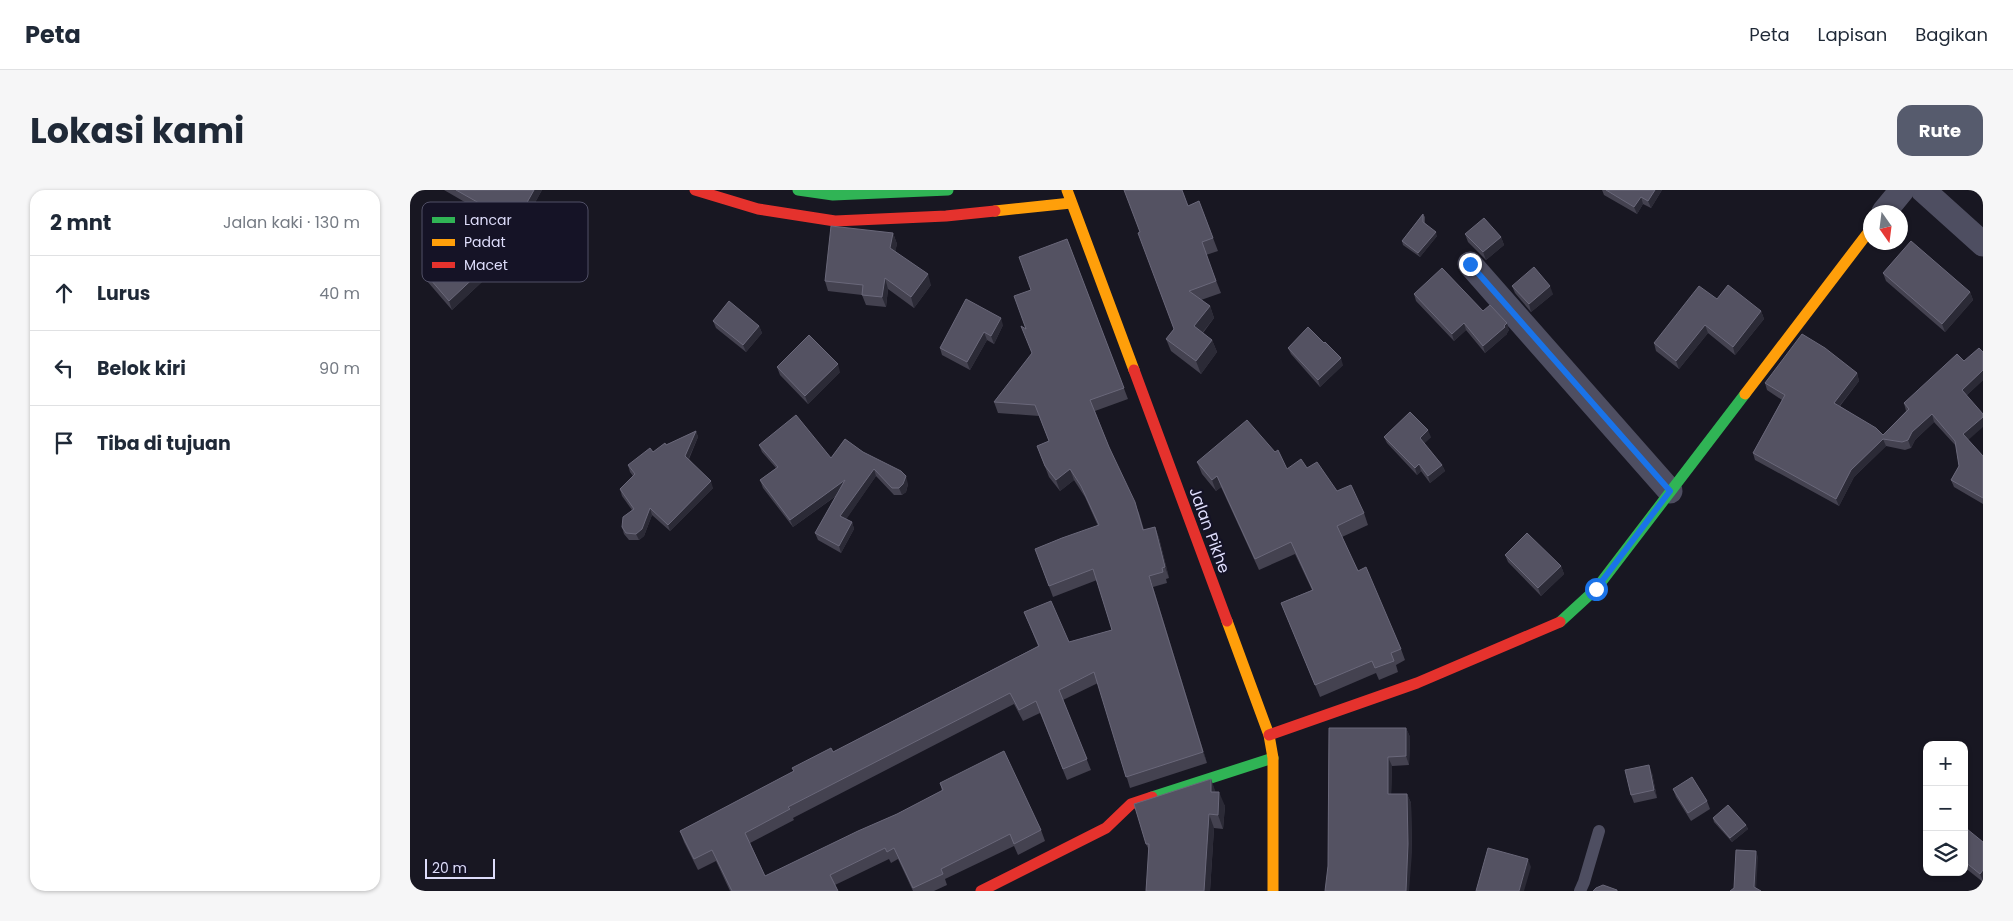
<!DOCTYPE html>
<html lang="id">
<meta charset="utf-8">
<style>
body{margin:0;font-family:Poppins,sans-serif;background:#f6f6f7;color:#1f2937}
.controls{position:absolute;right:15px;bottom:15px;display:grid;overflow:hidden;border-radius:10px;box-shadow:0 1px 4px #0004}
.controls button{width:45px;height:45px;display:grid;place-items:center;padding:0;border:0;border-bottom:1px solid #e0e1e3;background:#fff;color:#1f2937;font:25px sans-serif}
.compass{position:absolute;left:1453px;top:15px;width:45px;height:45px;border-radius:50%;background:#fff;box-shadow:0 1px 4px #0004;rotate:166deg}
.scale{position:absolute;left:15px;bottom:12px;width:70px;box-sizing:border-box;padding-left:5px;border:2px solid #deddfb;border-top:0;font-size:14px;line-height:18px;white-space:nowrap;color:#deddfb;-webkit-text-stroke:4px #151326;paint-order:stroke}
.stop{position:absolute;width:15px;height:15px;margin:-11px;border:4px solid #1a73e8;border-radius:50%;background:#fff}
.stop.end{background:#1a73e8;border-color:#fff;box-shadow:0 1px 5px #0008}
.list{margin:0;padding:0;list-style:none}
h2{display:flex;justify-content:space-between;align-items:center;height:65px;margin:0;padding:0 20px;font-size:21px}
h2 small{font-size:16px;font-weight:400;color:#747a83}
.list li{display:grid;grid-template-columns:32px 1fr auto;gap:15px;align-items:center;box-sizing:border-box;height:75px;padding:0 20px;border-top:1px solid #e0e1e3}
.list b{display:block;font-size:19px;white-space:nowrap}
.list em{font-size:16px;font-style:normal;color:#747a83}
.icon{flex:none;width:28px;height:28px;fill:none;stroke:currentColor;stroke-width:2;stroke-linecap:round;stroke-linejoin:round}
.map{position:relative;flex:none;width:1573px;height:701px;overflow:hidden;border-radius:15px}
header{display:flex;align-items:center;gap:30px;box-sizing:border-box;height:70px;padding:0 25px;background:#fff;border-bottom:1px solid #e0e1e3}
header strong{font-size:24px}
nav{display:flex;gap:28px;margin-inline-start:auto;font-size:18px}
.intro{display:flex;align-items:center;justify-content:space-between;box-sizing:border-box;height:120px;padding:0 30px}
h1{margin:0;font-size:35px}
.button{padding:12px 22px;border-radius:15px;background:#565b6d;color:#fff;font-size:18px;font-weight:700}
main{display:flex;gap:30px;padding:0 30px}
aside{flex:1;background:#fff;border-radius:15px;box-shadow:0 1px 4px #0004}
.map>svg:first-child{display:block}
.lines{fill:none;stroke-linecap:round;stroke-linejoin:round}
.lane{stroke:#4e4e61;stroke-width:12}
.street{stroke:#4e4e61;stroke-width:25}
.fast{stroke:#30b455;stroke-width:11}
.slow{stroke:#ff9f0a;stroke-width:11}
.jam{stroke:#e5322d;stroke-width:11}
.wall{fill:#444250}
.shaded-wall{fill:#2b2a36}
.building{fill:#545262;stroke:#6a687a}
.route{stroke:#1a73e8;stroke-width:6}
.labels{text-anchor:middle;stroke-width:4.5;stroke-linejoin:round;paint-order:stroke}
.street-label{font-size:16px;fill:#deddfb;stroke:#151326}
.key{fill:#151326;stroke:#515066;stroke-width:1}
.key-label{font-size:14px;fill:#deddfb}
</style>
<header>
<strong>Peta</strong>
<nav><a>Peta</a><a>Lapisan</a><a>Bagikan</a></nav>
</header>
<div class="intro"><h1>Lokasi kami</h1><a class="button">Rute</a></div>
<main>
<aside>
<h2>2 mnt<small>Jalan kaki · 130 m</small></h2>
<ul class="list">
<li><svg class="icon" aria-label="ahead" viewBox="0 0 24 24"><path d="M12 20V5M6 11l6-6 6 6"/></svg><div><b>Lurus</b></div><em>40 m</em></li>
<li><svg class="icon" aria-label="left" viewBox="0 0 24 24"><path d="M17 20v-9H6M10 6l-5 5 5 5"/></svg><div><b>Belok kiri</b></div><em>90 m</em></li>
<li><svg class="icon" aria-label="arrive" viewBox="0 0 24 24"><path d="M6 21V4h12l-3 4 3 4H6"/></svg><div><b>Tiba di tujuan</b></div></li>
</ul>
</aside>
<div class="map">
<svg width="1573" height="701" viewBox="0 0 1573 701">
<rect width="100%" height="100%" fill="#181722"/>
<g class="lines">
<polyline class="lane" points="1170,701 1174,692 1189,641"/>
<g class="street">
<polyline points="1513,0 1573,54"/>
<polyline points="1474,22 1492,0"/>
<polyline points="1060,74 1260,301"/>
</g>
<g class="fast">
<polyline points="388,0 423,5 538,0"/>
<polyline points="1150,432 1186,399 1335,204"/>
<polyline points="742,607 863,568"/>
</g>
<g class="slow">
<polyline points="657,0 724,180"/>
<polyline points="585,21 661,13"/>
<polyline points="1335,204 1460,40"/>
<polyline points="817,431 859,545 863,568 863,701"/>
</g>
<g class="jam">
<polyline points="285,0 348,19 425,31 536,26 585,21"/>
<polyline points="724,180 817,431"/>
<polyline points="859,545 1007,493 1150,432"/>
<polyline points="571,701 696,638 721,614 742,607"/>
</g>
</g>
<g class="wall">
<polygon points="34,0 132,0 103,52 74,90 42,120 17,91 14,82 49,52 72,22"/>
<polygon points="1192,0 1252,0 1241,18 1233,14 1227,24 1194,5"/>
<polygon points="789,11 808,61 796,65 811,103 791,110 800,116 804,128 793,143 802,150 807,162 791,184 761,161 756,149 764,139 729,42 778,16"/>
<polygon points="1013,24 1015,27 1015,33 1027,46 1010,67 993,55 992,51"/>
<polygon points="483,43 487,54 485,61 521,95 504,118 478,99 476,117 456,115 452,105 418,101 415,91"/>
<polygon points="1055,44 1091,47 1094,55 1076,70 1058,52"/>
<polygon points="657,49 718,209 685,221 699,257 729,323 734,340 745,337 749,348 759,388 756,389 757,393 743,397 797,573 720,598 688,493 653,510 681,580 657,590 630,523 613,531 604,514 383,628 384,630 340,653 355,686 487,624 532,601 530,593 631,640 635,651 608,665 604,656 535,689 537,695 524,701 503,701 488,669 481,673 479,669 425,695 428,701 320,701 306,671 288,680 274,652 270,641 384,582 382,578 423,562 628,456 614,422 659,452 702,440 687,390 643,407 625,359 688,336 675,307 664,290 650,301 639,287 627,256 639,251 629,226 588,223 584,212 622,163 616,139 621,100"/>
<polygon points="1473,83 1560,102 1563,110 1535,142 1476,91"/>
<polygon points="1102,96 1143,104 1121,122 1105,103"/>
<polygon points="1004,104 1073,121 1099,140 1097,143 1097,144 1075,163 1056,140 1044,151 1006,111"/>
<polygon points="1307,109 1351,121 1354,129 1325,165 1298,143 1269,179 1246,161 1244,153"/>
<polygon points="303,131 349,136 352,143 336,162 306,138"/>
<polygon points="593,135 584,154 577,150 560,180 532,165 530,158"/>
<polygon points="878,158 933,175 910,197 881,164"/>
<polygon points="1573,162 1573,190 1557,205 1558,250 1573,266 1573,314 1544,297 1541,290 1549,276 1546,256 1524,232 1505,250 1501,258 1495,260 1476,256 1444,287 1429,316 1345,270 1343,263 1372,210 1357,200 1355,193 1447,183 1449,191 1430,216 1473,245 1496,221 1494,213 1554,171"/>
<polygon points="367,177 430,182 398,214 370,185"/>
<polygon points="286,241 288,247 279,269 303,298 260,341 242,325 234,346 229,350 219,350 214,344 212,337 222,320 212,306 210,299 223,286 220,282 218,275 256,255"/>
<polygon points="974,247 1021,247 1014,253 1032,275 1035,281 1020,293 1011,281 1007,285 977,253"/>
<polygon points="435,249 498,294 496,302 492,305 484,305 466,286 436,329 442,332 444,339 431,363 408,350 405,343 426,306 383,337 353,298 350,290 366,278 352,262 349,255 421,268"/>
<polygon points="787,272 877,279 897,278 954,323 958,335 932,347 948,381 991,459 995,470 986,475 988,482 969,490 966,483 910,507 871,413 902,400 885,364 849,380 811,297 806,301 792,284"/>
<polygon points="1095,365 1151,376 1154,384 1131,406 1098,372"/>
<polygon points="919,538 996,538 1000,547 999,575 982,576 981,604 997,604 1001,613 1002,663 918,676"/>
<polygon points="1242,583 1247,608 1224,613 1221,605"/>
<polygon points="801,589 805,602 815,616 813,639 804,638 800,701 736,701 739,660 736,654"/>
<polygon points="1263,599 1297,611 1300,619 1281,631 1266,607"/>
<polygon points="1303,628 1336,635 1338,639 1322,652 1304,632"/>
<polygon points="1554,642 1573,652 1573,692 1554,677"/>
</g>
<g class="shaded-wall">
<polygon points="124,0 132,0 103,52 74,90 42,120 39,111"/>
<polygon points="1245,0 1252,0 1241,18 1238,11"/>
<polygon points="1231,7 1233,14 1227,24 1224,17"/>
<polygon points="1026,42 1027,46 1010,67 1008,63"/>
<polygon points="483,43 487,54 484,68 480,58"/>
<polygon points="1091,47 1094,55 1076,70 1073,62"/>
<polygon points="518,84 521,95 504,118 501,107"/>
<polygon points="475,88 478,99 476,117 472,107"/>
<polygon points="1140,96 1143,104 1121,122 1119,114"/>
<polygon points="1560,102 1563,110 1535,142 1532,134"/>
<polygon points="800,116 804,128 788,148 784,136"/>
<polygon points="1351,121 1354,129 1325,165 1323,157"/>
<polygon points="591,128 593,135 584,154 581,146"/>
<polygon points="1054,133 1056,140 1044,151 1042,144"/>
<polygon points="1097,133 1099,140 1097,143 1097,144 1075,163 1073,156"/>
<polygon points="1295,135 1298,143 1269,179 1266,171"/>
<polygon points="349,136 352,143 336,162 333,155"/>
<polygon points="574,142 577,150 560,180 557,172"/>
<polygon points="802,150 807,162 791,184 786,171"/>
<polygon points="931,168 933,175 910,197 908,190"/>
<polygon points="428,174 430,182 398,214 395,206"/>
<polygon points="1573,180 1573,190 1555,207 1552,200"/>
<polygon points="1447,183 1449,191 1426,220 1424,213"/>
<polygon points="1522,224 1524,232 1505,250 1501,258 1498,250 1502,242"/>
<polygon points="1573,227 1573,237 1556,252 1553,244"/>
<polygon points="1018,240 1021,247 1013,255 1010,248"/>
<polygon points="286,241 288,247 277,272 275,266"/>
<polygon points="1473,249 1476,256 1444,287 1429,316 1426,309 1441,280"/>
<polygon points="1009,274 1011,281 1007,285 1005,278"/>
<polygon points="1032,275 1035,281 1020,293 1018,286"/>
<polygon points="464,279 466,286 433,334 430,326"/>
<polygon points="660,279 664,290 650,301 646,290"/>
<polygon points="496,286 498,294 496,302 492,305 489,298"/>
<polygon points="807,286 811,297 806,301 802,290"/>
<polygon points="435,290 438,297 383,337 380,330"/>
<polygon points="301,291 303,298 260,341 258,335"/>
<polygon points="240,318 242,325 234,346 229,350 226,344"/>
<polygon points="442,332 444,339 431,363 429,356"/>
<polygon points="745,337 749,348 759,388 755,377"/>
<polygon points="1151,376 1154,384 1131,406 1128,398"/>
<polygon points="739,386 743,397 797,573 793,562"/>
<polygon points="996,538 1000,547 999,575 996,566"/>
<polygon points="978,567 982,576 981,613 978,604"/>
<polygon points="1239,575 1242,583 1247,608 1244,600"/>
<polygon points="801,589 806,603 801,602"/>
<polygon points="809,602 815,616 813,639 808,625"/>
<polygon points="997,604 1001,613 1002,663 999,701 996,701"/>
<polygon points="799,624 804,638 800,701 794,701"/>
<polygon points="1336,635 1338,639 1322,652 1320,648"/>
<polygon points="1346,661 1348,667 1346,701 1344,697"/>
<polygon points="1118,669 1121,677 1114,701 1109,701"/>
<polygon points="1573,680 1573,691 1570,684"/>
</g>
<g class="building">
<polygon points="46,0 124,0 100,43 71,81 39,111 14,82 49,52 76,17"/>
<polygon points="714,0 772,0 778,16 789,11 803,48 792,52 806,91 779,101 800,116 784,136 802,150 786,171 756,149 764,139 728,43 730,42"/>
<polygon points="1196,0 1245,0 1238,11 1231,7 1224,17"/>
<polygon points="1013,24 1013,32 1026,42 1008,63 992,51"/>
<polygon points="1074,28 1091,47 1073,62 1055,44"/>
<polygon points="421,36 483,43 480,58 518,84 501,107 475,88 472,107 452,105 453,95 415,91"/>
<polygon points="657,49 714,198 680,210 699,257 725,312 733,340 745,337 755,377 752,378 753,382 739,386 793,562 716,587 684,482 649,500 677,569 653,579 626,511 609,520 600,503 378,617 380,619 335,643 355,686 448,641 487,624 533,600 530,593 594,561 631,640 604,654 600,644 531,679 533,684 503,698 484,658 477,662 475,658 420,685 428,701 322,701 302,660 284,669 270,641 384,581 382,578 421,558 423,562 629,456 614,422 641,411 659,452 702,440 683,379 639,396 625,359 652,348 689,335 671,296 660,279 646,290 635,276 627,256 639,251 625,215 584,212 622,163 611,136 616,139 604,106 621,100 609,67"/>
<polygon points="1501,51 1560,102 1532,134 1473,83"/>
<polygon points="1124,77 1140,96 1119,114 1102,96"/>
<polygon points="1032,78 1073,121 1080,115 1097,133 1094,136 1095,137 1073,156 1054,133 1042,144 1004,104"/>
<polygon points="1318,95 1351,121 1323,157 1295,135 1266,171 1244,153 1289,96 1307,109"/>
<polygon points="556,109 591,128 581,146 574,142 557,172 530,158"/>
<polygon points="319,111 349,136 333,155 303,131"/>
<polygon points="898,137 914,153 915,152 931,168 908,190 878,158"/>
<polygon points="1392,144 1415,158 1447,183 1424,213 1466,238 1473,245 1499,219 1494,213 1547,164 1554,171 1569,158 1573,162 1573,180 1552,200 1573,224 1573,227 1553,244 1573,266 1573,308 1541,290 1549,276 1545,251 1522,224 1502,242 1498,250 1492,252 1473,249 1441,280 1426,309 1343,263 1375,205 1355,193"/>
<polygon points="399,145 428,174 395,206 367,177"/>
<polygon points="1000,222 1018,240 1010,248 1032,275 1018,286 1009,274 1005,278 974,247"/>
<polygon points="386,225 421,268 435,249 453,262 491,281 496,286 493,294 489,298 482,298 464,279 430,326 442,332 429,356 405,343 435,290 380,330 350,290 368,277 349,255"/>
<polygon points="837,230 865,262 868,260 877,279 891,269 897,278 907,272 927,301 941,295 954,323 927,336 948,381 956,377 991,459 981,463 984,471 965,478 962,471 905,495 871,413 903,400 881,352 845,369 807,286 802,290 787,272"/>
<polygon points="286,241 275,266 301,291 258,335 240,318 232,339 226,344 216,343 212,337 213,327 224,319 210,299 225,284 218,275 240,258 243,262 255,253 256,255"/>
<polygon points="1117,343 1151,376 1128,398 1095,365"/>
<polygon points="919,538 996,538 996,566 978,567 978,604 997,604 998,654 996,701 915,701 918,676"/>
<polygon points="1239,575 1244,600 1221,605 1215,580"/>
<polygon points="1282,587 1297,611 1278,623 1263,599"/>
<polygon points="801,589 801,602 809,602 808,625 799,624 794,701 736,701 739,654 736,654 724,614"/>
<polygon points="1318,615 1336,635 1320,648 1303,628"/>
<polygon points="1557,639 1573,652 1573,680 1570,684 1554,671 1554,642"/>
<polygon points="1078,658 1118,669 1109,701 1066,701"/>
<polygon points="1326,660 1346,661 1344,697 1351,701 1320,701 1324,698"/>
<polygon points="1193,695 1207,700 1207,701 1183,701 1186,698"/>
</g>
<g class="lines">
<polyline class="route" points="1060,74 1260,301 1186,399"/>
</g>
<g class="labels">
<g class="street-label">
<text transform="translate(800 340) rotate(70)" y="6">Jalan Pikhe</text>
</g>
</g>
<rect x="12" y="12" width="166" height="80" rx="8" class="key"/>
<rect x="22" y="27" width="23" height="6" fill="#30b455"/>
<rect x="22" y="49" width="23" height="7" fill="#ff9f0a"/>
<rect x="22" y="72" width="23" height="6" fill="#e5322d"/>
<g class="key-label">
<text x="54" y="35">Lancar</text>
<text x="54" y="57">Padat</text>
<text x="54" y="80">Macet</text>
</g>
</svg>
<div class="controls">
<button>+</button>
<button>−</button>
<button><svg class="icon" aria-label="layers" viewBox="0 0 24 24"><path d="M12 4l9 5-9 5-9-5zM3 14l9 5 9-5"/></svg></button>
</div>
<svg class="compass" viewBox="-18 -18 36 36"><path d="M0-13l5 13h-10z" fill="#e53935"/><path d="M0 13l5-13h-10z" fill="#747a83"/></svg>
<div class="scale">20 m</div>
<div class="stop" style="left:1186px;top:399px"></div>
<div class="stop end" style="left:1060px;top:74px"></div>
</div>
</main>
